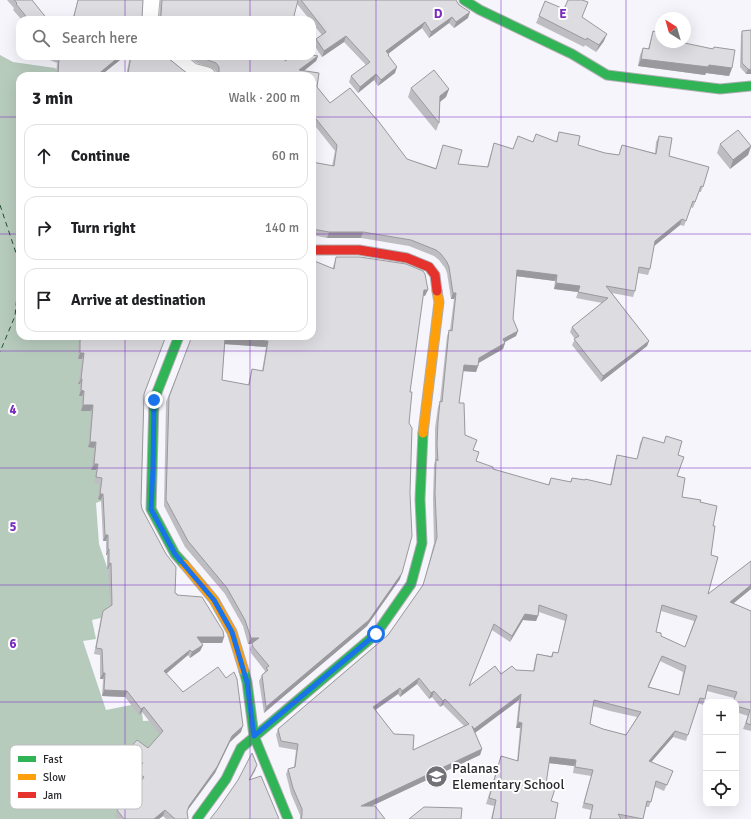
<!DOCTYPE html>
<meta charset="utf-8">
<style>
body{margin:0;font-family:Signika,sans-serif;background:#f6f6f6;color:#202124}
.controls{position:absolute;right:12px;bottom:12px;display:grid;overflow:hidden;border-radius:8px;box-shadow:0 4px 16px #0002}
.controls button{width:36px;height:36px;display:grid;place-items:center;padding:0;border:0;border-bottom:1px solid #e0e0e0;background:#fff;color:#202124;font:20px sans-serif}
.compass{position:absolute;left:655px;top:12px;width:36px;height:36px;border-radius:50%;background:#fff;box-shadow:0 4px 16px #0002;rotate:323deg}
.stop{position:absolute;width:12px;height:12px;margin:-9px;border:3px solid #1a73e8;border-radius:50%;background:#fff}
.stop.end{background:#1a73e8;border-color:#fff;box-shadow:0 1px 4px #0008}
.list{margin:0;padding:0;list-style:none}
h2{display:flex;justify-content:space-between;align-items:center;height:52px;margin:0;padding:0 16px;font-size:17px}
h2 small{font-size:13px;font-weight:400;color:#757577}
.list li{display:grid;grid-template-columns:26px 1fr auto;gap:12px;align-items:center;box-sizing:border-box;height:64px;margin:0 8px 8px;padding:0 8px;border:1px solid #e0e0e0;border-radius:12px}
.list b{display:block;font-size:15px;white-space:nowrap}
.list em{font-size:13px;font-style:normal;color:#757577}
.icon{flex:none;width:22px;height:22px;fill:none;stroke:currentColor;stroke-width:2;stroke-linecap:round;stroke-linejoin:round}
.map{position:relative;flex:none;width:751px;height:819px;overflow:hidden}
.search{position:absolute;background:#fff;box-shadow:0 4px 16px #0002;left:16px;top:16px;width:300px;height:44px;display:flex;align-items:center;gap:10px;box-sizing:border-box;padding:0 14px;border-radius:12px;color:#757577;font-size:15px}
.panel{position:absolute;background:#fff;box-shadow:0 4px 16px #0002;left:16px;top:72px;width:300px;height:268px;border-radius:12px}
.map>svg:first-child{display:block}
.water{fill:#b7cbbd}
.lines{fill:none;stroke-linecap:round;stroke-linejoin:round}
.ferry{stroke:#22502f;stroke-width:1;stroke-dasharray:5 4;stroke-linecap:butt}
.street-casing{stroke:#aeaeb2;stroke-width:19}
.fast-casing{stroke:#aeaeb2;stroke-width:11}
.slow-casing{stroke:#aeaeb2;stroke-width:11}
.jam-casing{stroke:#aeaeb2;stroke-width:11}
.street{stroke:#fefeff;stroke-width:17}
.fast{stroke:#30b455;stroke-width:9}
.slow{stroke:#ff9f0a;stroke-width:9}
.jam{stroke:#e5322d;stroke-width:9}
.wall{fill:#bdbdc2;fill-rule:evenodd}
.shaded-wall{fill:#9a9a9e}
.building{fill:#dcdce1;stroke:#9a9a9e;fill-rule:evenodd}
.route{stroke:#1a73e8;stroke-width:5}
.grid{fill:none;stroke:#7b2cbf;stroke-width:1;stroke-opacity:0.55}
.labels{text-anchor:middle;stroke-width:4;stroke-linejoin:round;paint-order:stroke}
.poi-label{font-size:14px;fill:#2a2a2e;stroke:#fff;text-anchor:start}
.key{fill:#fff;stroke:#bfbfc0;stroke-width:1}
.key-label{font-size:11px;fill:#2a2a2e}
.grid-label{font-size:13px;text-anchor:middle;font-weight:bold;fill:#7b2cbf;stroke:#fff;stroke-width:4;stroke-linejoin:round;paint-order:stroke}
</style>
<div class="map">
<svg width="751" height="819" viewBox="0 0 751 819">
<rect width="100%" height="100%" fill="#f6f5fc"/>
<polygon class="water" points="0,55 13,62 55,68 62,76 20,76 20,336 85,336 107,499 96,503 99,544 123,613 92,620 96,639 83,641 106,710 141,703 143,721 205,718 119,809 122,819 0,819"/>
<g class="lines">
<polyline class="ferry" points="0,205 20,265 15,316 0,352"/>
<defs>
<g id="street">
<polyline points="149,20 151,0"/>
<polyline points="172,56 192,72 207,76"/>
</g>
<g id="fast">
<polyline points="464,0 480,10 572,54 607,75 720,89 751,86"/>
<polyline points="179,336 154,400 151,509 175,554 184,564"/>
<polyline points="244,671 247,682 254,736 288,819"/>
<polyline points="197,819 226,779 241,748 376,634 411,584 422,543 420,499 423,433"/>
</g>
<g id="slow">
<polyline points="423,433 439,302 437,291"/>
<polyline points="184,564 214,600 232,632 244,671"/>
</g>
<polyline id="jam" points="312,250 359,250 407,258 429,267 435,275 437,291"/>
</defs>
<use href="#street" class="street-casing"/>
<use href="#fast" class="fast-casing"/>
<use href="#slow" class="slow-casing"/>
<use href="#jam" class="jam-casing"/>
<use href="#street" class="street"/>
<use href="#fast" class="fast"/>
<use href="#slow" class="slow"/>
<use href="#jam" class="jam"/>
</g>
<g class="wall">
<polygon points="7,0 32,0 48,20 22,20 13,10 14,8"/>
<polygon points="78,0 143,0 142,18 143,20 72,20"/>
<polygon points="160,0 456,0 468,18 454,28 449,23 429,38 422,28 388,54 389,55 388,56 395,73 378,86 374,80 358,93 349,82 351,76 366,65 344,42 322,57 314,45 316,39 322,35 312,23 312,20 310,20 297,4 159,20"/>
<polygon points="539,16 582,17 604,41 596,52 585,45 584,47 536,23"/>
<polygon points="751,30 751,74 746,74 740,67 741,36 742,31"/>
<polygon points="653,31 661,42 713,49 714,47 732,68 729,76 706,73 705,75 638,66 640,55 643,48 648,49"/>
<path d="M 312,55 L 318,56 L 316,61 L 304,71 L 319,73 L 317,87 L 330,103 L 350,88 L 376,119 L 376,118 L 407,159 L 436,168 L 443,145 L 462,150 L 458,164 L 487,167 L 494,143 L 513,149 L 518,136 L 533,142 L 536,134 L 556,142 L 559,132 L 580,136 L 578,145 L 605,153 L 619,155 L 622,145 L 655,153 L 656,142 L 659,136 L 672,138 L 669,156 L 709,167 L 701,192 L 699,192 L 693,208 L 691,207 L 684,226 L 680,225 L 654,246 L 650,269 L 648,275 L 638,273 L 635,291 L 633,297 L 612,293 L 649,341 L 647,346 L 601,382 L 572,345 L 575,339 L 570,332 L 572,327 L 602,303 L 576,298 L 578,292 L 554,289 L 555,281 L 516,276 L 513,319 L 518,331 L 516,336 L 505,342 L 505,343 L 503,349 L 478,362 L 478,366 L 476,372 L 463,371 L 459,403 L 464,403 L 465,435 L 477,440 L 473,450 L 479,452 L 476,461 L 493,467 L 493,469 L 548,485 L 551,478 L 570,482 L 572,478 L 585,480 L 585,479 L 610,485 L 615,461 L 617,455 L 637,459 L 640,443 L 643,437 L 664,443 L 666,436 L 682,441 L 678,455 L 684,457 L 677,476 L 685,478 L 682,497 L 701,500 L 700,502 L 717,506 L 713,526 L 715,526 L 711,555 L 718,557 L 708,594 L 751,561 L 751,589 L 733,603 L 751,611 L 751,731 L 743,729 L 748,716 L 736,712 L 736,702 L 733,702 L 734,698 L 707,691 L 703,705 L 698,703 L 686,741 L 673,737 L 651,762 L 673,771 L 664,791 L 655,787 L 649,807 L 646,807 L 643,819 L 589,819 L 591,810 L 582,808 L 591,776 L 573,773 L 574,766 L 549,763 L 546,784 L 556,786 L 551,801 L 558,803 L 555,819 L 491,819 L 494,806 L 486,804 L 501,756 L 517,761 L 520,728 L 516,728 L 519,700 L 475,733 L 482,749 L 480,755 L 371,806 L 375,806 L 385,819 L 300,819 L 300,815 L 291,794 L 286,774 L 288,769 L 294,767 L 296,750 L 279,747 L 276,735 L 278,729 L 388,635 L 423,586 L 434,543 L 433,499 L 434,465 L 435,461 L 435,428 L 438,407 L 440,401 L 447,336 L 449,330 L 450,330 L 454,299 L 451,299 L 447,273 L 445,268 L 439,260 L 434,256 L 409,246 L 361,238 L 327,238 L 312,235 L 312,162 L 332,166 L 335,151 L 312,122 L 312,76 L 217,76 L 217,73 L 214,69 L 197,63 L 187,56 L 286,56 L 285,61 L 293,56 L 312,56 ZM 661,611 L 694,621 L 685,647 L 661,636 L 661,633 L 656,632 ZM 539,612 L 565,621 L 558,653 L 553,652 L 551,656 L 537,654 L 535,660 L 533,671 L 516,670 L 512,666 L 501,674 L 495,666 L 469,686 L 492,630 L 510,642 L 523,620 L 536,621 L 538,616 ZM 660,661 L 683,672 L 679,695 L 649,687 ZM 417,684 L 429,699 L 432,697 L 440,707 L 443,705 L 464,726 L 413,750 L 414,735 L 394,734 L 375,710 L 398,694 L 400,697 ZM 593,706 L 610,711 L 637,717 L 626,735 L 603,729 L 590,724 Z"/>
<polygon points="51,56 125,56 100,76 56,76 57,63 50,60"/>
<polygon points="130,56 166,56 168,58 188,74 194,76 126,76"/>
<polygon points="411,88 449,89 446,97 440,102 439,123 436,131 408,97"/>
<polygon points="720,144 751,147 748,155 730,169 717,153"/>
<path d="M 336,257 L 425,296 L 423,296 L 410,392 L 409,423 L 400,579 L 367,626 L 264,713 L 259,681 L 262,675 L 264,673 L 265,671 L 251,653 L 250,649 L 252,644 L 248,644 L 243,626 L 225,594 L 185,547 L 164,506 L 166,402 L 191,340 L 191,336 L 312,336 ZM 225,344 L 266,347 L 262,371 L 252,369 L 248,385 L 222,380 Z"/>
<polygon points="79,336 166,336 144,394 141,503 142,509 175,593 224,637 222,643 201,643 203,645 200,651 190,658 188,655 166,674 183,692 241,732 230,742 215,773 187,811 188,818 188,819 166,819 163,816 159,819 117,819 115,816 117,810 133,796 135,790 140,782 134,777 136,771 139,767 126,756 128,750 148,748 160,735 142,712 139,715 125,697 102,696 103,679 100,679 100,655 94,654 101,617 103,611 110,607 108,569 107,569 107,555 106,555 106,541 103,541 101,500 98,499 99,484 94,483 96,470 91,470 94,448 88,447 91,411 81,411 82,396 79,396 80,384 78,384 82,359 78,359 78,345 79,342"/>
</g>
<g class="shaded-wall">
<polygon points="470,12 468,18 454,28 456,22"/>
<polygon points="452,17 449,23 429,38 431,32"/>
<polygon points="425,22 422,28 384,57 386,51"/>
<polygon points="607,34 604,41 596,52 599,45"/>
<polygon points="346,36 344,42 322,57 324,51"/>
<polygon points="120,56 125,56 100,76 96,76"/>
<polygon points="318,56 316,61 297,76 299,70"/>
<polygon points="641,59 709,65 732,68 729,76 706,73 705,75 638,66"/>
<polygon points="397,67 395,73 378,86 381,80"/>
<polygon points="748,69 751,70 751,74 746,74"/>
<polygon points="376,74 374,80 358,93 360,87"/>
<polygon points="449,89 446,97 437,104 440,96"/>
<polygon points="751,146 748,155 730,169 733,160"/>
<polygon points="682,219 680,225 653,247 655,241"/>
<polygon points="329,232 363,232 361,238 327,238"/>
<polygon points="517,270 557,275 555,281 515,276"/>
<polygon points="556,283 580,286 578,292 554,289"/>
<polygon points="424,290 428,290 425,296 422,295"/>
<polygon points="453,293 456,293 454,299 451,299"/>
<polygon points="518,331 516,336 501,344 503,339"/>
<polygon points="225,338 268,341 266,347 223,344"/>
<polygon points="649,341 647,346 601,382 603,376"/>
<polygon points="505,343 503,349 477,364 479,358"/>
<polygon points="80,353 84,353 82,359 78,359"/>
<polygon points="464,365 478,366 476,372 462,371"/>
<polygon points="81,379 82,379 80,384 78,384"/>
<polygon points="81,390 84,391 82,396 79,396"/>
<polygon points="83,405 93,405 91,411 81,411"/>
<polygon points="90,442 96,442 94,448 88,447"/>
<polygon points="94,464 98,464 96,470 91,470"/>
<polygon points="100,494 103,494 101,500 98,499"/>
<polygon points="105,535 108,535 106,541 103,541"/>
<polygon points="108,549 109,549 107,555 106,555"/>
<polygon points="111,563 108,569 107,569 109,564"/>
<polygon points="402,573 400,579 367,626 264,713 266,707"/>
<polygon points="751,585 751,589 728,608 730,602"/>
<polygon points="525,614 538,616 536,621 523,620 510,642 512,636"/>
<polygon points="197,637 224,637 222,643 195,643"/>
<polygon points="251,638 259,638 257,644 248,644"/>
<polygon points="203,645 200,651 190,658 192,652"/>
<polygon points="190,650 188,655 162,677 164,671"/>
<polygon points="662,656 660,661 646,693 648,687"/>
<polygon points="103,673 105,673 103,679 100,679"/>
<polygon points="419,678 417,684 400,697 402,691"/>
<polygon points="400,688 398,694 371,713 373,707"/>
<polygon points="104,690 127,691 125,697 102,696"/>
<polygon points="434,691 432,697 429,699 431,693"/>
<polygon points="521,694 519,700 472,735 474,729"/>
<polygon points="445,699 443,705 440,707 443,701"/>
<polygon points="144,707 142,712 139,715 141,709"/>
<polygon points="518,722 522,723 520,728 516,728"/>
<polygon points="243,726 241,732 230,742 215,773 187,811 189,806 232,736"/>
<polygon points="675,731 673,737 647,767 649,761"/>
<polygon points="482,749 480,755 359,812 361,806"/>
<polygon points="550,757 576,760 574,766 548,763"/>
<polygon points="257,765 255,771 246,786 249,780"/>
<polygon points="165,810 163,816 159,819 154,819"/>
</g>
<g class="building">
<polygon points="14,0 32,0 48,20 29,20 16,4 17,3"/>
<polygon points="78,0 143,0 142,18 143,20 73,20"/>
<polygon points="162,0 298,0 293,20 159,20 161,15"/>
<polygon points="301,0 456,0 459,5 470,12 456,22 452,17 431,32 425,22 386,51 389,55 388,55 397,67 381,80 376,74 360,87 351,76 370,62 346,36 324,51 316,39 326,32"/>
<polygon points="568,0 582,0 588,2 582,17 607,34 599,45 587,38 586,40 539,16 545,1 564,9"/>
<polygon points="751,30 751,70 748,69 742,63 742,31"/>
<polygon points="653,31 661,33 661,42 680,42 713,49 714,47 735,50 732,68 709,65 708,67 641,59 643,48 649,49"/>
<path d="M 312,55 L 318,56 L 299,70 L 319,73 L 317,87 L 330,103 L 350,88 L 376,119 L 376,118 L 407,159 L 436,169 L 443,145 L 462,150 L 458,164 L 488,167 L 494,143 L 513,149 L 518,136 L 533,142 L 536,134 L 557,142 L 559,132 L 580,136 L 578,145 L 605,153 L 619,155 L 622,145 L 656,154 L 659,136 L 672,138 L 669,156 L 709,167 L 703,187 L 701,186 L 695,202 L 693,201 L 686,221 L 682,219 L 655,241 L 650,269 L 639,267 L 635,291 L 606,286 L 649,341 L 603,376 L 574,339 L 579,336 L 572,327 L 608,298 L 578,292 L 580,286 L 556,283 L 557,275 L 517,270 L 513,319 L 518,331 L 503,339 L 505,343 L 479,358 L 478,366 L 464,365 L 459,403 L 464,403 L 465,435 L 477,440 L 473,450 L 479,452 L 476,461 L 493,467 L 493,469 L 549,485 L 551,478 L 571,482 L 572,478 L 585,480 L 585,479 L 611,485 L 617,455 L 637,459 L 643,437 L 664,443 L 666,436 L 682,441 L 678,455 L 684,457 L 677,476 L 685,478 L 682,497 L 701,500 L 700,502 L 717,506 L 713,526 L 715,526 L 711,555 L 718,557 L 708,594 L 751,561 L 751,585 L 730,602 L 751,611 L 751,725 L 746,723 L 750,710 L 736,706 L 736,702 L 733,702 L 737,692 L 708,685 L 705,699 L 700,698 L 688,735 L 675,731 L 649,761 L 673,771 L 667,785 L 656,781 L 651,802 L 647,801 L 643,819 L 618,814 L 621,819 L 590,819 L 593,805 L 584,803 L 593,770 L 575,767 L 576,760 L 550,757 L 546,784 L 556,786 L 551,801 L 558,803 L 555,819 L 492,819 L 496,800 L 489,798 L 501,756 L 518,761 L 522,723 L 518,722 L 521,694 L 474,729 L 472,726 L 482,749 L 361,806 L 375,806 L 385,819 L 301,819 L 302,815 L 302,809 L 293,788 L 288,769 L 295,767 L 298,744 L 281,741 L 278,729 L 388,635 L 423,585 L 437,537 L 435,493 L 436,459 L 438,461 L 437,445 L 438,422 L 440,401 L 442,402 L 449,330 L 452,331 L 456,293 L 453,293 L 449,267 L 447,262 L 441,254 L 436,250 L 411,240 L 363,232 L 329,232 L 312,229 L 312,162 L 334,166 L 337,145 L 312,114 L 312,76 L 217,76 L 219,72 L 219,67 L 216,63 L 197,56 L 286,56 L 285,61 L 293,56 L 312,56 ZM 539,605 L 567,615 L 558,653 L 553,652 L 552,657 L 537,654 L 534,671 L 516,670 L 512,666 L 501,674 L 495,666 L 469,686 L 494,624 L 512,636 L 525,614 L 538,616 ZM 662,605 L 697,616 L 685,647 L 661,636 L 661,633 L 656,632 ZM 662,656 L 686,666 L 679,695 L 648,687 ZM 419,678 L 431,693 L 434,691 L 443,701 L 445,699 L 469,724 L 413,750 L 414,735 L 394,734 L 373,707 L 400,688 L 402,691 ZM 594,700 L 641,712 L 626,735 L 603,729 L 590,724 Z"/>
<polygon points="56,56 120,56 96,76 69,76 58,74 59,58"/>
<polygon points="131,56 166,56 168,58 188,74 194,76 130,76 128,73"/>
<polygon points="434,70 449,89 440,96 439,123 411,88"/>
<polygon points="738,130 751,146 733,160 720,144"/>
<path d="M 336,257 L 360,257 L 406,264 L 423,271 L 425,274 L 428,290 L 424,290 L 410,392 L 412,392 L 409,423 L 412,428 L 410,493 L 412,536 L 402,573 L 369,620 L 266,707 L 262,675 L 268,670 L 266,668 L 269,666 L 253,647 L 252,643 L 259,638 L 251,638 L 245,620 L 227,588 L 188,541 L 166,500 L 169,397 L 192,336 L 312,336 L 312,260 L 334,269 ZM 225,338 L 268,341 L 263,371 L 252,369 L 249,385 L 222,380 Z"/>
<polygon points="81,336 166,336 144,394 141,503 142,509 166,554 176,567 175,593 177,594 177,595 202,597 223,631 224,637 197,637 203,645 192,652 190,650 164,671 183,692 218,667 226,678 234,672 237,679 243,726 232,736 217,767 189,806 187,812 188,818 188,819 175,819 165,810 154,819 124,819 117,810 138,792 135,790 144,777 136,771 143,763 128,750 137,740 148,748 163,731 144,707 141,709 127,691 104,690 105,673 103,673 102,649 96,648 103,611 112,605 111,563 109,564 109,549 108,549 108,535 105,535 103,494 100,494 102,478 96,477 98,464 94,464 96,442 90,442 93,405 83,405 84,391 81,390 82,379 81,379 84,353 80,353 80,340 81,340"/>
<polygon points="252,753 257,765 249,780 261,776 279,819 210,819 218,809 238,780"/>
<polygon points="424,807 462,808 461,819 409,819"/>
</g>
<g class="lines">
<polyline class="route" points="154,400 153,467 151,509 175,554 214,600 232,632 247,682 254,736 376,634"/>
</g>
<path class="grid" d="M 125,0 L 125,20M 250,0 L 250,20M 376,0 L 376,819M 501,0 L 501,819M 626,0 L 626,819M 125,56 L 125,76M 250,56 L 250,76M 0,117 L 20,117M 312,117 L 751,117M 0,234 L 20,234M 312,234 L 751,234M 125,336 L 125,819M 250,336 L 250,819M 0,351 L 751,351M 0,468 L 751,468M 0,585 L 751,585M 0,702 L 706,702M 706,702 L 736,702M 736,702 L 751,702"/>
<defs>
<symbol id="school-disc" viewBox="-11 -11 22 22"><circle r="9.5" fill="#717176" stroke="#fff"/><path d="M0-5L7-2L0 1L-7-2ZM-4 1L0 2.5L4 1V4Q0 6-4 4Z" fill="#fff"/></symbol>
</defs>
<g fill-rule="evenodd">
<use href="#school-disc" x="424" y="764" width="25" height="25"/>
</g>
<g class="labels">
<g class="poi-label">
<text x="452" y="773">Palanas<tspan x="452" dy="16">Elementary School</tspan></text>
</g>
</g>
<rect x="10" y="745" width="132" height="64" rx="6" class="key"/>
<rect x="18" y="756" width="18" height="6" fill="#30b455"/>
<rect x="18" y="774" width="18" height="6" fill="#ff9f0a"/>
<rect x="18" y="792" width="18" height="6" fill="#e5322d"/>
<g class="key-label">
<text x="43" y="763">Fast</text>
<text x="43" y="781">Slow</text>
<text x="43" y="799">Jam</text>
</g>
<g class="grid-label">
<text x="438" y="18">D</text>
<text x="563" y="18">E</text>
<text x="13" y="414">4</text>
<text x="13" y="531">5</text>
<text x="13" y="648">6</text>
</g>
</svg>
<div class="controls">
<button>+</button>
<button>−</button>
<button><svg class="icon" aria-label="locate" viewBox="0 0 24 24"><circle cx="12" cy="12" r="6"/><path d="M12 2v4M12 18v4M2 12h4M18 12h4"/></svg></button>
</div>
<svg class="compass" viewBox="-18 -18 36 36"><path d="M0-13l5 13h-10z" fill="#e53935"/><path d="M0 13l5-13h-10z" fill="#757577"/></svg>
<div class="stop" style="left:376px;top:634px"></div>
<div class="stop end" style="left:154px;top:400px"></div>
<div class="search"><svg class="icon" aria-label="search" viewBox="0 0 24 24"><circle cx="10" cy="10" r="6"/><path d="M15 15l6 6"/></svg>Search here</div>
<section class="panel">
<h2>3 min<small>Walk · 200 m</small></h2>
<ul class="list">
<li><svg class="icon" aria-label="ahead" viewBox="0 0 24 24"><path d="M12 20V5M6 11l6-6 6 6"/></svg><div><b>Continue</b></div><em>60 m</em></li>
<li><svg class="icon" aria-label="right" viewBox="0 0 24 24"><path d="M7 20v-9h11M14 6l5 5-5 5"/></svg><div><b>Turn right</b></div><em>140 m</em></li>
<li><svg class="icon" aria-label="arrive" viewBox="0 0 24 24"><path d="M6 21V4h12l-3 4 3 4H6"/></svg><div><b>Arrive at destination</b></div></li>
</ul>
</section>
</div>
